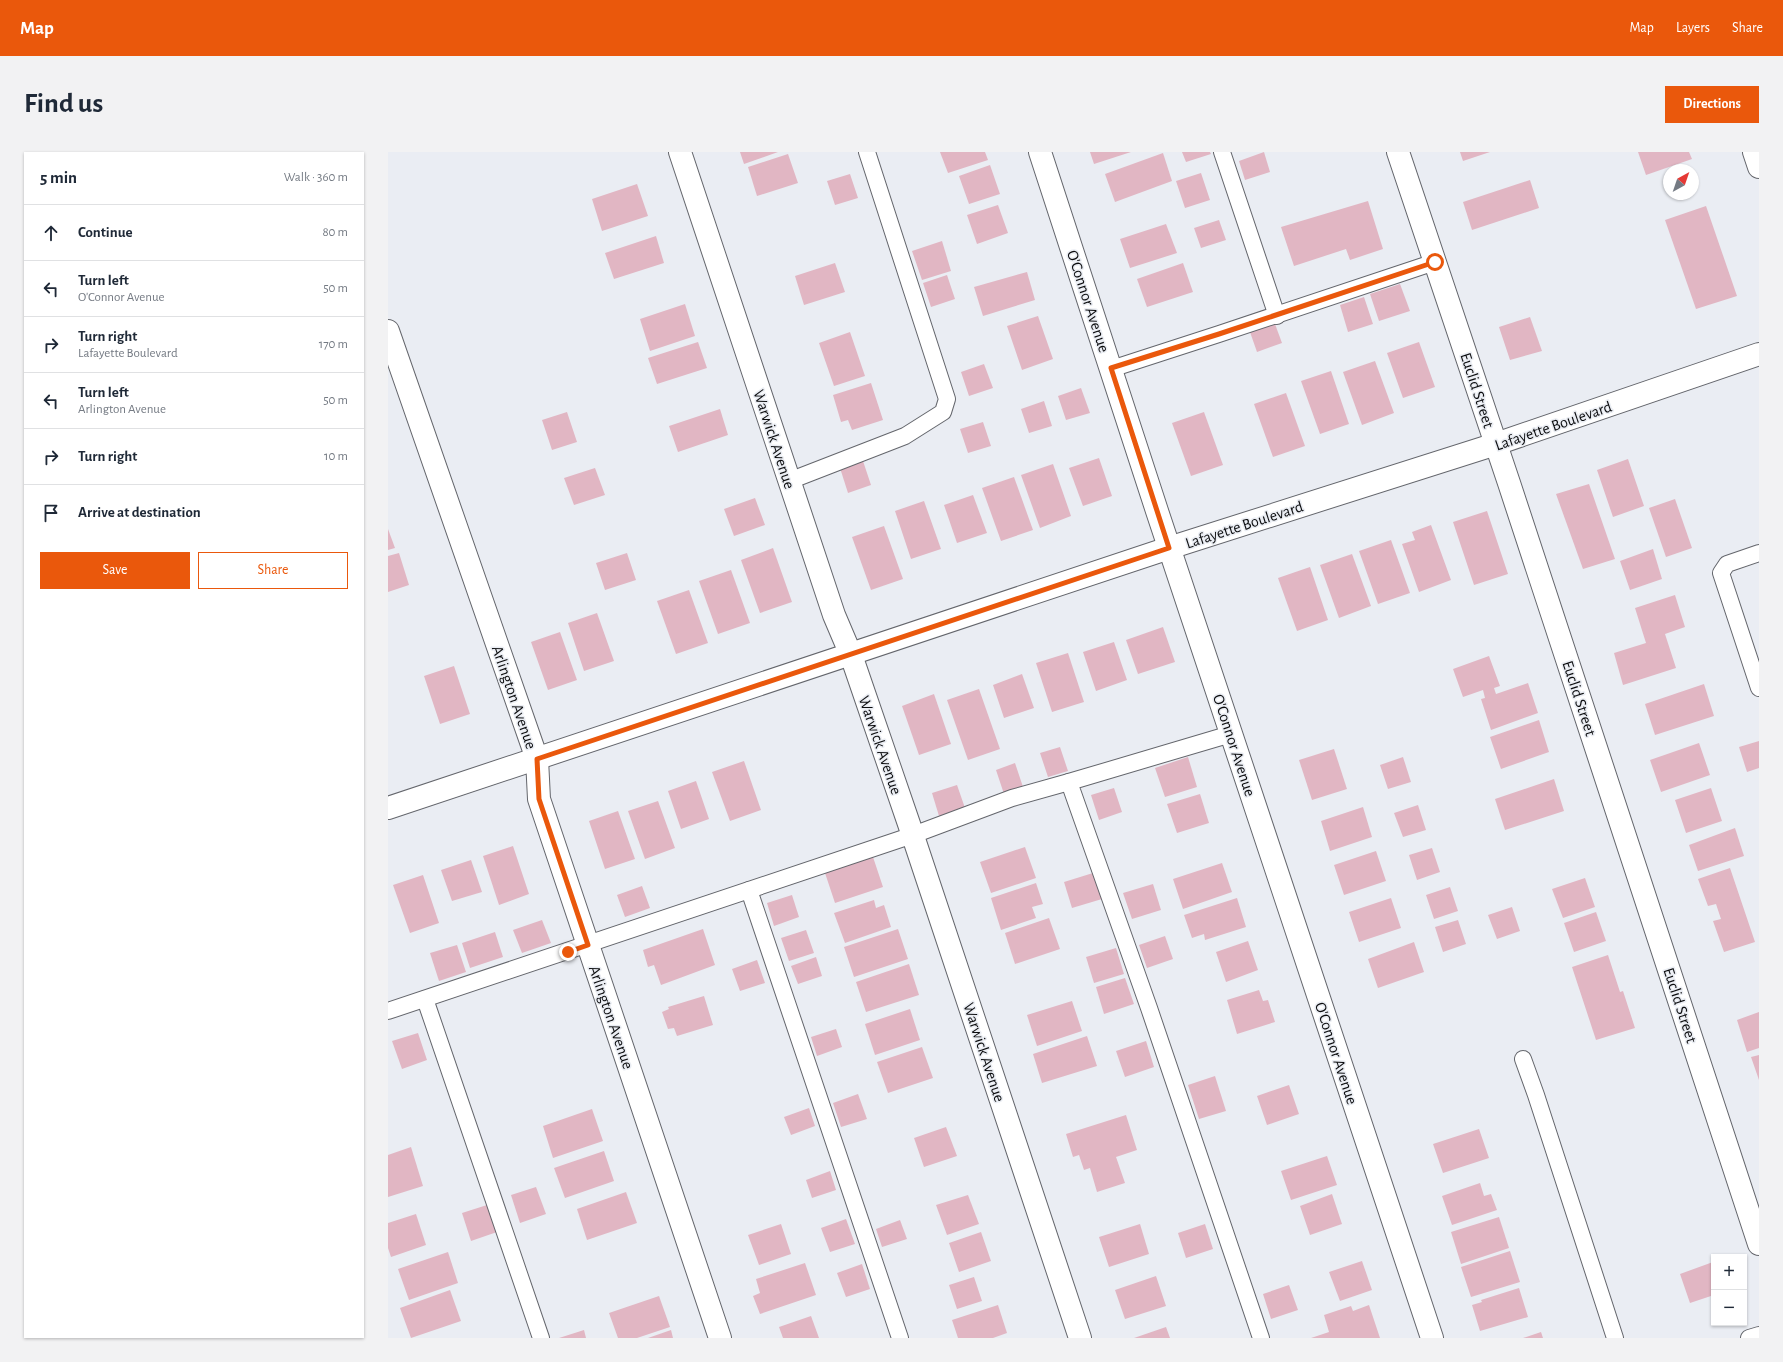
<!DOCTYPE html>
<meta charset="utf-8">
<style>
body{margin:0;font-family:"Alegreya Sans",sans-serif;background:#f2f2f3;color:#1f2937}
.controls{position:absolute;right:12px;bottom:12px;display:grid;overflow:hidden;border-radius:0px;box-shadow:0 1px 3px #0004}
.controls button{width:36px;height:36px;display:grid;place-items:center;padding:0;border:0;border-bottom:1px solid #e0e1e3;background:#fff;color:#1f2937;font:20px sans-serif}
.compass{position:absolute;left:1275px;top:12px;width:36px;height:36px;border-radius:50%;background:#fff;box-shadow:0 1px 3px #0004;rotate:40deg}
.stop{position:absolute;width:12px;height:12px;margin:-9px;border:3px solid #ea580c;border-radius:50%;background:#fff}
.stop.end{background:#ea580c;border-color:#fff;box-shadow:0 1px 4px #0008}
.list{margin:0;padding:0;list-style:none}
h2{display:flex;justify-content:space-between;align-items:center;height:52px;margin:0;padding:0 16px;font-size:17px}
h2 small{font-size:13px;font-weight:400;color:#747a83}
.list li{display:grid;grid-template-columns:26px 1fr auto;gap:12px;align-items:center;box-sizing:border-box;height:56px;padding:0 16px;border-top:1px solid #e0e1e3}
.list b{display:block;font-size:15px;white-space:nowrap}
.list p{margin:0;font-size:13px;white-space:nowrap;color:#747a83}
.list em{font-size:13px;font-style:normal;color:#747a83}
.actions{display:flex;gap:8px;padding:12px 16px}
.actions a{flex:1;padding:9px 0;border:1px solid #ea580c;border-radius:0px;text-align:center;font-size:14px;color:#ea580c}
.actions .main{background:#ea580c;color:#fff}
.icon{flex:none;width:22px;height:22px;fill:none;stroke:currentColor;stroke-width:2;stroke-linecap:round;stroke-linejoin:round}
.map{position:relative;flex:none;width:1371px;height:1186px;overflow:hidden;border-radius:0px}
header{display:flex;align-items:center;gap:24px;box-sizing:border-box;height:56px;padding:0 20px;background:#ea580c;color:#fff}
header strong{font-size:19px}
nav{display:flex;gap:22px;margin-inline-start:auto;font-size:14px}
.intro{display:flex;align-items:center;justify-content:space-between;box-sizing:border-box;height:96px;padding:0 24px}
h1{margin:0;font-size:28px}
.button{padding:10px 18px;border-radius:0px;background:#ea580c;color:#fff;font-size:14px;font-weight:700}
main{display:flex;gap:24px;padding:0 24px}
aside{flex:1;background:#fff;border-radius:0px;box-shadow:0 1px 3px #0004}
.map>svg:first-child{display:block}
.building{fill:#e1b6c3}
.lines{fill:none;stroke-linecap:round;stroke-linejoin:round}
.lane-casing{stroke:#64666c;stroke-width:18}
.street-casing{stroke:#64666c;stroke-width:24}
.lane{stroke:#fff;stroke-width:16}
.street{stroke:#fff;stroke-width:22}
.route{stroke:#ea580c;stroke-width:5}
.labels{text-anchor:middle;stroke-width:3;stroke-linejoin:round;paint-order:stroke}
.street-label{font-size:16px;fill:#0b0c0e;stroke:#eaedf3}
</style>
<header>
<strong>Map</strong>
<nav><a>Map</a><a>Layers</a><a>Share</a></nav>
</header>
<div class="intro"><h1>Find us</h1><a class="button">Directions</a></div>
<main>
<aside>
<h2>5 min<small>Walk · 360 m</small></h2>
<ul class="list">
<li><svg class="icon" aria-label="ahead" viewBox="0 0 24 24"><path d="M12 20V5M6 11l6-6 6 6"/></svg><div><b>Continue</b></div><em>80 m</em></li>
<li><svg class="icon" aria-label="left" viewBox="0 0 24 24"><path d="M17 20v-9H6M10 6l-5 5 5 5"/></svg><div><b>Turn left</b><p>O'Connor Avenue</p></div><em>50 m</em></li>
<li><svg class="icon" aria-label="right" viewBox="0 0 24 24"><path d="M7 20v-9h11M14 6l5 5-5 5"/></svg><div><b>Turn right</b><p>Lafayette Boulevard</p></div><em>170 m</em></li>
<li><svg class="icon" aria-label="left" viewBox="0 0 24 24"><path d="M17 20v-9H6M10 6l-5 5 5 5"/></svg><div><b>Turn left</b><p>Arlington Avenue</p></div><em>50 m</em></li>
<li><svg class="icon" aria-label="right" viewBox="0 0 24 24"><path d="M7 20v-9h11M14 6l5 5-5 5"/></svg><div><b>Turn right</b></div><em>10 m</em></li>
<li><svg class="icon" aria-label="arrive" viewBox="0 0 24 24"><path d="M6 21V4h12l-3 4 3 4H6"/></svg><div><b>Arrive at destination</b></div></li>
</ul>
<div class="actions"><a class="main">Save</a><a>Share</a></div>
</aside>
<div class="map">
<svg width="1371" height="1186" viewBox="0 0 1371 1186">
<rect width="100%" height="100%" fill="#eaedf3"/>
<g class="building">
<polygon points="352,0 390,0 356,12"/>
<polygon points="552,0 597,0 600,8 560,21"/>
<polygon points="702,0 743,0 706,12"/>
<polygon points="794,0 822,0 823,2 798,10"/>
<polygon points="876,0 882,20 857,28 851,9"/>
<polygon points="1072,0 1102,0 1075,9"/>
<polygon points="1250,0 1301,0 1304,7 1258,23"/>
<polygon points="775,1 784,29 727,50 717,22"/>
<polygon points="400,2 410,31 369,44 360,15"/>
<polygon points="602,13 612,42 581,52 571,24"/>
<polygon points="813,21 822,48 797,56 788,29"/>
<polygon points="462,22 470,46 447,53 439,29"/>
<polygon points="1142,28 1151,56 1084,78 1075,50"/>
<polygon points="249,32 260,64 214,79 204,47"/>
<polygon points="980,49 995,97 962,108 958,97 906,114 893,75"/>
<polygon points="610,53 620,81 589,92 579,63"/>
<polygon points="1318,54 1349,144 1308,157 1277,68"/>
<polygon points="831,68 838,88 813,96 806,76"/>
<polygon points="778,72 789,101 742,116 732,87"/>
<polygon points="268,84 276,111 226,127 217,101"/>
<polygon points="554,89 563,119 534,128 524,99"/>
<polygon points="447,111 457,140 416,153 407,124"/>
<polygon points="795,111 805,140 759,155 749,127"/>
<polygon points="639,120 647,148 595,164 586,135"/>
<polygon points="559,123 567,147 543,155 535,131"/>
<polygon points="1012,132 1022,159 991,169 982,142"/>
<polygon points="976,145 985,172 960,180 952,153"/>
<polygon points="297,152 307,184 262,199 252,167"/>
<polygon points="650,164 665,207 634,218 619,174"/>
<polygon points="1142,165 1154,199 1122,208 1111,175"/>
<polygon points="887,172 894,191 869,200 862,180"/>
<polygon points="462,180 477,224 446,234 431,191"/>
<polygon points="310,190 319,216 269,232 260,206"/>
<polygon points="1031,190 1047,235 1015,246 999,201"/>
<polygon points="987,209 1006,261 974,273 955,220"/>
<polygon points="596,212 605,236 581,244 573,220"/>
<polygon points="943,219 961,272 932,282 913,229"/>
<polygon points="483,231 495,268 464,278 460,268 453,270 445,243"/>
<polygon points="693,236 702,261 678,268 670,244"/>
<polygon points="898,241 917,294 885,305 866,252"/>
<polygon points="656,249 664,274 641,281 633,257"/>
<polygon points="332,257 340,283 290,300 281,274"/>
<polygon points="179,260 189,290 164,298 154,268"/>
<polygon points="816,260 835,313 803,324 784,271"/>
<polygon points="595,270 603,294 580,301 572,277"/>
<polygon points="711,306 724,344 695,354 681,316"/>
<polygon points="1240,307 1256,354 1225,365 1209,318"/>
<polygon points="475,309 483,333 460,341 452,316"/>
<polygon points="665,312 683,364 652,376 633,323"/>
<polygon points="207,316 217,343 186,353 176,326"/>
<polygon points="626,325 645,378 613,389 594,336"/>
<polygon points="1201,332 1227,407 1195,417 1168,342"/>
<polygon points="585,343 599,381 569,391 556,353"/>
<polygon points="367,346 377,373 346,384 336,357"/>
<polygon points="1287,347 1304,396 1278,405 1261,356"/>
<polygon points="536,349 553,397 523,407 507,359"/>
<polygon points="1099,359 1120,422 1086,433 1065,370"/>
<polygon points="1043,373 1063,428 1031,440 1014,392 1027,388 1024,380"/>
<polygon points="496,374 515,427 483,438 464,385"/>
<polygon points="0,377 7,396 0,398"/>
<polygon points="1003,388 1022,441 990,452 971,399"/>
<polygon points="385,396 404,450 372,461 353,408"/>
<polygon points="1265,397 1274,427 1242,438 1232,409"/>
<polygon points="11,401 21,433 0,440 0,404"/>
<polygon points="239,401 248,428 217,438 208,411"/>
<polygon points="964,402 983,454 951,466 932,413"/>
<polygon points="922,415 940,468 909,479 890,426"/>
<polygon points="343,418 362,471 330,482 311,429"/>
<polygon points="301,438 320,491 288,502 269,449"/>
<polygon points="1287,443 1297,475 1277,482 1288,516 1235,533 1226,501 1258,491 1247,456"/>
<polygon points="209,461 226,509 196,519 180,471"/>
<polygon points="775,475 787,510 750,522 738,488"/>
<polygon points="172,480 189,528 160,538 143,490"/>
<polygon points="726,490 739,528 708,539 695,500"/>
<polygon points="680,501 696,550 664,560 648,511"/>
<polygon points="1101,504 1112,534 1106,536 1108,542 1140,531 1150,561 1103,578 1093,547 1097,546 1095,538 1075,545 1065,517"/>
<polygon points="66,514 82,562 52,572 36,524"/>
<polygon points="634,522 646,556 616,566 605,533"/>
<polygon points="1316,532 1326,564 1267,583 1257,552"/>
<polygon points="591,537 612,597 580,608 559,548"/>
<polygon points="546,542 563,592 531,603 514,554"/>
<polygon points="1151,568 1161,600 1113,617 1102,585"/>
<polygon points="1371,589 1371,616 1359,620 1351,595"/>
<polygon points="1311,591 1322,623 1273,640 1262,608"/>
<polygon points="672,595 680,619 660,625 652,601"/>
<polygon points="946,597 959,637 924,648 911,608"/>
<polygon points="800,605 809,635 777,645 767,616"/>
<polygon points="1015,605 1023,630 1000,637 992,613"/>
<polygon points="356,609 373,658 342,669 324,620"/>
<polygon points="627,611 635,635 616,642 608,618"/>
<polygon points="1166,627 1176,659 1117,678 1107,647"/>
<polygon points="308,629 321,667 293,677 280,639"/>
<polygon points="569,633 577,656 551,664 544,641"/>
<polygon points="726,636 734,660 711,668 703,643"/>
<polygon points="1323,636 1334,669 1298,681 1287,648"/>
<polygon points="812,642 821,671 789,681 779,652"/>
<polygon points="270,649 287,696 257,707 240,659"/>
<polygon points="1030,653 1038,678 1015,685 1006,661"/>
<polygon points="975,655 984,685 942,699 933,669"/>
<polygon points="230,659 247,707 217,717 201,669"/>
<polygon points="1347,676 1356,704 1310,719 1301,693"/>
<polygon points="125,694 141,742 111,753 95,704"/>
<polygon points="637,695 648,726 603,741 592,710"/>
<polygon points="1044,696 1052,720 1029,728 1021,703"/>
<polygon points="988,699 998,729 956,743 946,713"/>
<polygon points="485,705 495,735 447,751 437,721"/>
<polygon points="83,708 94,740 64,749 53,718"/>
<polygon points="834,711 844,740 795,757 785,727"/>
<polygon points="1342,716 1367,790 1336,800 1325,769 1333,767 1328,752 1320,754 1310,727"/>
<polygon points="705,721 714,747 684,756 676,730"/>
<polygon points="35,723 51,771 22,781 5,733"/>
<polygon points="1197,726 1207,755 1175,766 1164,737"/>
<polygon points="648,731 655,752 644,755 648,766 613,778 603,746"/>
<polygon points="765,732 773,758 744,767 735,741"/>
<polygon points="254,734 262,756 237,765 229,743"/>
<polygon points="1062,735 1070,759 1046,767 1038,743"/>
<polygon points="404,743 411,765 386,774 379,751"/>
<polygon points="849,746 858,775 817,788 816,782 804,786 796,763"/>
<polygon points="1003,746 1013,776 971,790 961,760"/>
<polygon points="486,748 488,756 496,753 503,775 457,791 446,761"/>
<polygon points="1124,755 1132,779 1109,787 1100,763"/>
<polygon points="1208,760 1218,789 1186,800 1176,771"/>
<polygon points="661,766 672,797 627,812 617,781"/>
<polygon points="154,768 163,791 134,801 125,778"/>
<polygon points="1070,768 1078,792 1055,800 1047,775"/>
<polygon points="315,777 327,813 273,833 266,813 260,815 255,798"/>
<polygon points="510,777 520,807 466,825 456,795"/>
<polygon points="418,778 426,801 401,809 393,786"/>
<polygon points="107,780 115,805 82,816 74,791"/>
<polygon points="777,784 785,807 759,816 751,793"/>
<polygon points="860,789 870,818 838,830 828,800"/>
<polygon points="1026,790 1036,820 990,836 980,807"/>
<polygon points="69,793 78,820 51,829 42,801"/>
<polygon points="728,796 736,822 706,831 698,805"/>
<polygon points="1220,803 1232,840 1235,839 1247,876 1208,888 1184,815"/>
<polygon points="428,805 434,824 410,832 403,814"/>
<polygon points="369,808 377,831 352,839 344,817"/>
<polygon points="521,812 531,843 478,860 468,830"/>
<polygon points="737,826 746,852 716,862 708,835"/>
<polygon points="871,838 875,849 880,848 887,870 849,882 839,848"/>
<polygon points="316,844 325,873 289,884 286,876 280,877 274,860 281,857 280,855"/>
<polygon points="684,849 694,879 649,894 639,863"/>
<polygon points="522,857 532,888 487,903 477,872"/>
<polygon points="1371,860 1371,896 1359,900 1349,868"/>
<polygon points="448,877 454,895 429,904 423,885"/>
<polygon points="30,881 39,908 14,917 4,889"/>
<polygon points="699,884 709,914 654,931 645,902"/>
<polygon points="758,889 766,915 737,925 728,899"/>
<polygon points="534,895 545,926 500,941 489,910"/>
<polygon points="1371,903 1371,928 1363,905"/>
<polygon points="827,924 838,959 811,967 800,933"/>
<polygon points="901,933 911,962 879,973 869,944"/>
<polygon points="470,942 479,967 453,975 445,951"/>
<polygon points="421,956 427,974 403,983 396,965"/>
<polygon points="204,957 215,989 165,1006 155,974"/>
<polygon points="738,963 749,998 728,1005 737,1031 709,1040 702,1016 696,1018 691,1003 685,1005 678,982"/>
<polygon points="558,975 569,1004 536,1015 526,986"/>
<polygon points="1091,977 1101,1006 1055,1021 1045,992"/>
<polygon points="23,995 35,1034 0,1045 0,1003"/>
<polygon points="216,999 226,1029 177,1046 166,1016"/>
<polygon points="939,1004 949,1033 903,1048 893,1019"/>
<polygon points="442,1019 448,1038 424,1046 418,1028"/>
<polygon points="1092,1031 1096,1044 1103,1042 1109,1058 1064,1073 1054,1044"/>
<polygon points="148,1035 158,1062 132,1071 123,1043"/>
<polygon points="238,1040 249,1071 199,1088 189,1057"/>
<polygon points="944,1042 954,1072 922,1083 912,1054"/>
<polygon points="580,1043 591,1072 559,1083 548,1053"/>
<polygon points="99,1053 109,1080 83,1089 74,1061"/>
<polygon points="28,1062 38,1093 3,1105 0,1096 0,1071"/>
<polygon points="1111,1065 1121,1096 1073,1112 1063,1080"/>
<polygon points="458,1067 467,1092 442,1100 433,1076"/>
<polygon points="512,1068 519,1087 494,1095 488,1077"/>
<polygon points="393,1072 403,1102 371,1113 360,1083"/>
<polygon points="752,1072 761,1102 721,1115 711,1085"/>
<polygon points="817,1072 825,1097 798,1106 790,1081"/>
<polygon points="593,1080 603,1109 571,1120 561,1091"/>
<polygon points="1122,1099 1132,1130 1083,1145 1073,1115"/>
<polygon points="60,1100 70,1131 21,1148 10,1117"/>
<polygon points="974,1109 984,1138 952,1149 941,1120"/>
<polygon points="1325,1110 1326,1115 1326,1143 1302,1151 1292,1122"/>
<polygon points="417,1111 428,1143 372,1162 365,1144 372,1141 368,1127"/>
<polygon points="474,1112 482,1137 458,1145 449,1121"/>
<polygon points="768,1124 778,1154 737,1167 727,1138"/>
<polygon points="586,1125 594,1149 569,1157 561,1133"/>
<polygon points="901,1133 910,1158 883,1167 875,1142"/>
<polygon points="1131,1136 1140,1165 1092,1179 1084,1153 1094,1150 1093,1148"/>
<polygon points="62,1138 73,1169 23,1186 12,1156"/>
<polygon points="271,1144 282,1175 249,1186 230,1186 221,1161"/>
<polygon points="610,1153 619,1181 605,1186 570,1186 564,1168"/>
<polygon points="981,1153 992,1186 923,1186 941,1180 936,1163 963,1154 965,1159"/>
<polygon points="423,1164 431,1186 395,1186 391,1175"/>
<polygon points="778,1175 782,1186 746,1186"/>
<polygon points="196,1178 198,1186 171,1186"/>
<polygon points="283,1178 285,1186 260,1186"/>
<polygon points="1153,1180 1155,1186 1135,1186"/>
</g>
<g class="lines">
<defs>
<g id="lane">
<polyline points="834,0 889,164"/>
<polyline points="723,217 831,182 1047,110"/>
<polyline points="401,329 517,284 555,260 559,247 479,0"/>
<polyline points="1371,401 1339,412 1333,421 1371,536"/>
<polyline points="843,582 681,630 761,856 873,1186"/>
<polyline points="361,738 512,1186"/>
<polyline points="37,847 153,1186"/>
<polyline points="0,859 525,683 624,646 681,630"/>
<polyline points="1135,907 1148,943 1227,1186"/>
<polyline points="1361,1186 1371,1183"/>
</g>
<g id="street">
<polyline points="292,0 446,463 463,503 521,672 692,1186"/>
<polyline points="652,0 769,359 1044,1186"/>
<polyline points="1010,0 1121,331 1371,1092"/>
<polyline points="1366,0 1371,15"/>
<polyline points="0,179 149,607 151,647 332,1186"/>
<polyline points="0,656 781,396 1108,292 1371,202"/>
</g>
</defs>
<use href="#lane" class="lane-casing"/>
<use href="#street" class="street-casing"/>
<use href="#lane" class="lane"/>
<use href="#street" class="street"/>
</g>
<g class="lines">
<polyline class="route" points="180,800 200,793 151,647 149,607 781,396 723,216 831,182 1047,110"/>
</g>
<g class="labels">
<g class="street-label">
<text transform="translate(701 149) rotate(72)" y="6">O'Connor Avenue</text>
<text transform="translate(1090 238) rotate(72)" y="6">Euclid Street</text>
<text transform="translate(1165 273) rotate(-19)" y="6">Lafayette Boulevard</text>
<text transform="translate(387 287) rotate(72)" y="6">Warwick Avenue</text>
<text transform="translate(856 372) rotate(-18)" y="6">Lafayette Boulevard</text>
<text transform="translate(127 545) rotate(71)" y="6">Arlington Avenue</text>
<text transform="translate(1192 546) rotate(72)" y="6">Euclid Street</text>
<text transform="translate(493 593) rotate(71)" y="6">Warwick Avenue</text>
<text transform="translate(847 593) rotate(72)" y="6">O'Connor Avenue</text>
<text transform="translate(1293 853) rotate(72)" y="6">Euclid Street</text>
<text transform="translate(224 865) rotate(71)" y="6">Arlington Avenue</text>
<text transform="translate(597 900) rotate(72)" y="6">Warwick Avenue</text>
<text transform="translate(949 901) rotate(72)" y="6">O'Connor Avenue</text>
</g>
</g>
</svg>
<div class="controls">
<button>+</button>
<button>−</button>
</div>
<svg class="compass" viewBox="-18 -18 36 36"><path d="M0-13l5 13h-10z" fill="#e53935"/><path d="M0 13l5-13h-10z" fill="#747a83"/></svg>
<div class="stop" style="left:1047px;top:110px"></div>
<div class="stop end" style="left:180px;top:800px"></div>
</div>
</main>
